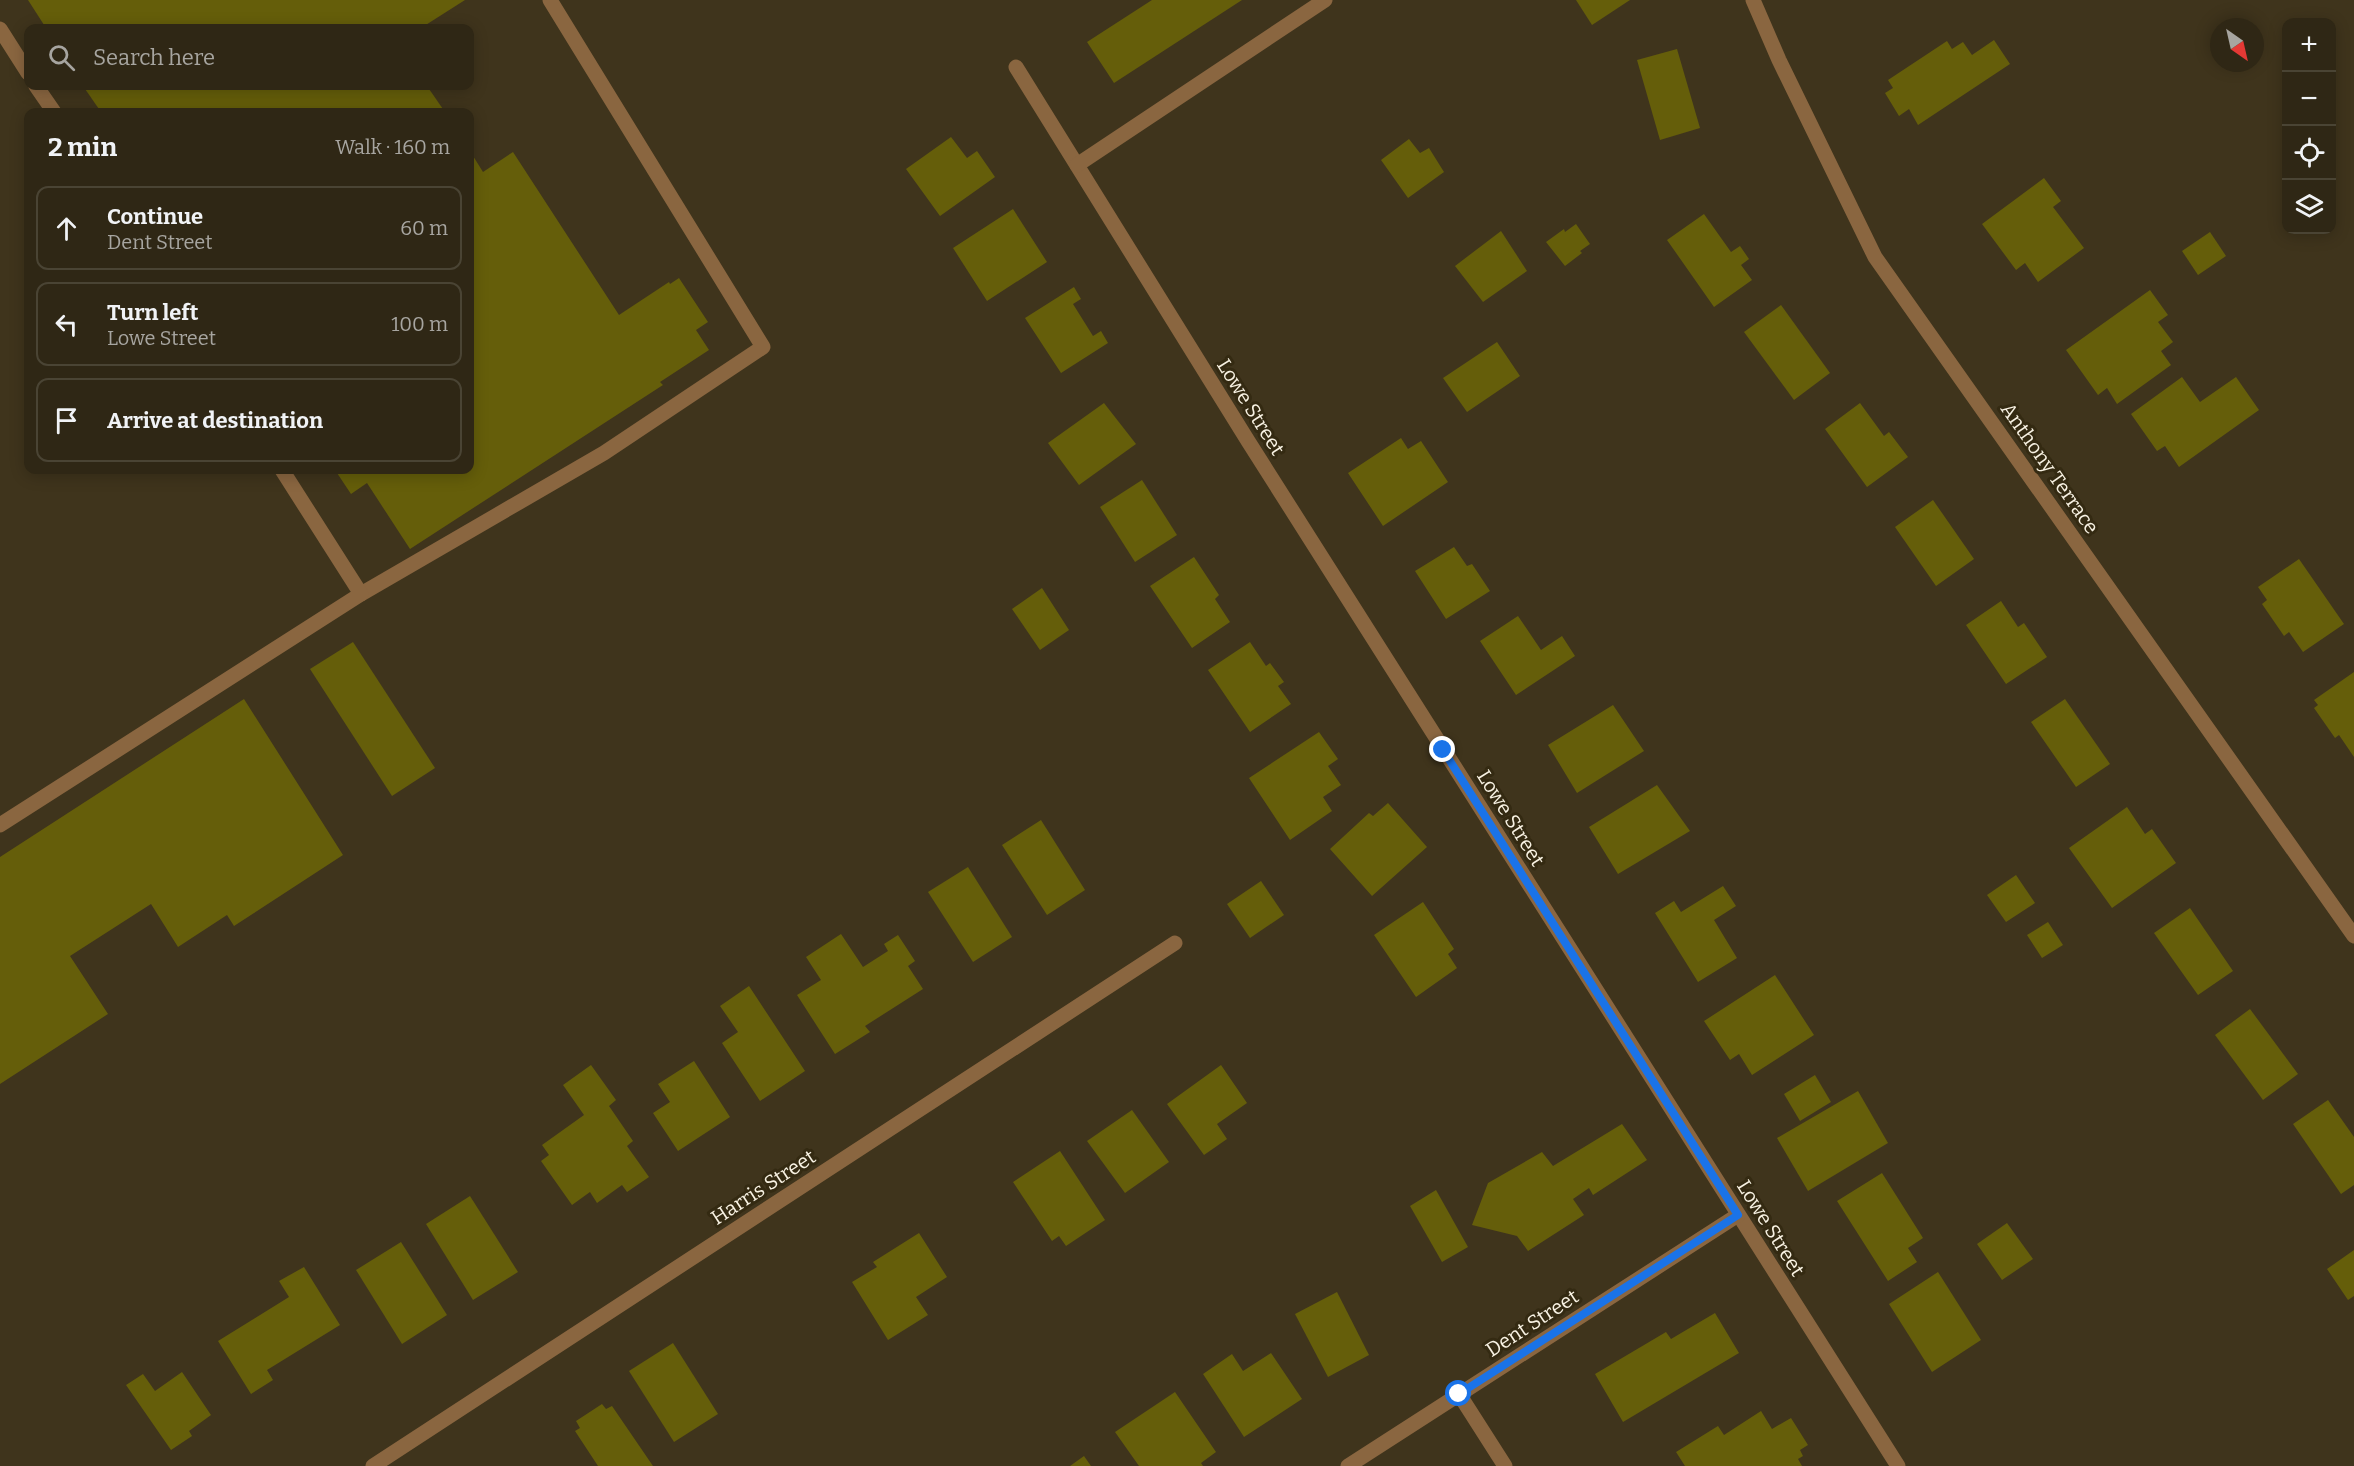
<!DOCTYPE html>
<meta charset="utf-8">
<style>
body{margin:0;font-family:Bitter,serif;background:#372f1e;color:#f1f3f6}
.controls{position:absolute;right:18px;top:18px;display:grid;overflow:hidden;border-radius:12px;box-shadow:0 3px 15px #0003}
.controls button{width:54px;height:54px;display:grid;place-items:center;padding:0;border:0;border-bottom:2px solid #4a4434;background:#2f2715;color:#f1f3f6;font:30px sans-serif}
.compass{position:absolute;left:2210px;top:18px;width:54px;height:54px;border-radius:50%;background:#2f2715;box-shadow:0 3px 15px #0003;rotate:146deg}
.stop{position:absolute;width:18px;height:18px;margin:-14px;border:4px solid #1a73e8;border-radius:50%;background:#fff}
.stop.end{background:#1a73e8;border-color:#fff;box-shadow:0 2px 6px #0008}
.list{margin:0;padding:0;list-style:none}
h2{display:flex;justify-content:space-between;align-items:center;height:78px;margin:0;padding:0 24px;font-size:26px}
h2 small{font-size:20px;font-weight:400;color:#a7a5a0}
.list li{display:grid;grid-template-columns:39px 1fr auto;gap:18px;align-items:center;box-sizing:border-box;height:84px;margin:0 12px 12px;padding:0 12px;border:2px solid #4a4434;border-radius:12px}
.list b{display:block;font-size:22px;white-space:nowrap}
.list p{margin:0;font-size:20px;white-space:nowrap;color:#a7a5a0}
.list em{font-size:20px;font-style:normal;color:#a7a5a0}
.icon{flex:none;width:33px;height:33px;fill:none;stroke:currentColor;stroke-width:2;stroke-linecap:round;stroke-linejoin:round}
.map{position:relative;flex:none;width:2354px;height:1466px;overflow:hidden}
.search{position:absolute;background:#2f2715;box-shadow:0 3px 15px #0003;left:24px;top:24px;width:450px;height:66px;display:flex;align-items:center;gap:15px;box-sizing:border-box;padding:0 21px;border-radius:12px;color:#a7a5a0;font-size:22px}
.panel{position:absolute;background:#2f2715;box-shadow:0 3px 15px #0003;left:24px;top:108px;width:450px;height:366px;border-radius:12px}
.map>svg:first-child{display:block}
.building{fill:#655e0a}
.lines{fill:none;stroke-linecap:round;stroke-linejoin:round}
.minor{stroke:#8a6640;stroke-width:15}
.route{stroke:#1a73e8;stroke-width:8}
.labels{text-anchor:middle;stroke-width:6;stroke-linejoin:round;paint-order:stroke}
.street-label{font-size:20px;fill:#f8f2e3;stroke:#342a12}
</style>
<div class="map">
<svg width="2354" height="1466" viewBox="0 0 2354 1466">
<rect width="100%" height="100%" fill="#3f341c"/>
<g class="building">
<polygon points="28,0 465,0 421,28 46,28"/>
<polygon points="1152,0 1242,0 1114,83 1087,42"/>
<polygon points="1576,0 1630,0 1592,25"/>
<polygon points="1994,40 2010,64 1918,125 1909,109 1899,116 1885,93 1893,88 1888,80 1947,41 1952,49 1963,42 1972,55"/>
<polygon points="1677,49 1700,128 1660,140 1637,60"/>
<polygon points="83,86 427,86 445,112 101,112"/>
<polygon points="951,137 967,158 977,151 995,177 940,216 906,169"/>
<polygon points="1409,139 1420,153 1429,148 1444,172 1408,198 1381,160"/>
<polygon points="470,151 483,172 513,152 619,315 669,282 670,284 679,278 708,322 696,330 709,350 660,382 663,385 410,549 367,483 351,494 335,470 470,470"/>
<polygon points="2044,178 2061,201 2053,207 2084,248 2038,282 2025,263 2016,270 1982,224"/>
<polygon points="1013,209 1047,262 987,301 953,248"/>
<polygon points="1704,214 1731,252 1740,246 1749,259 1741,265 1752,280 1714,307 1667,240"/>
<polygon points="1576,224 1590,244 1580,251 1582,253 1565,266 1546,242 1564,229 1565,232"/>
<polygon points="1501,231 1527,271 1483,302 1455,266"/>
<polygon points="2210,232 2226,256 2198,275 2182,251"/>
<polygon points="1074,287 1081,299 1073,304 1093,336 1101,331 1108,343 1061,373 1025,318"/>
<polygon points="2150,290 2168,315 2158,322 2173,342 2161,351 2171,365 2117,404 2107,388 2098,395 2066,350"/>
<polygon points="1781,305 1830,373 1794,400 1744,332"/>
<polygon points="1497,342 1520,376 1467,412 1443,378"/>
<polygon points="2182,377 2200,402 2236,377 2259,410 2179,467 2165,446 2157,451 2131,414"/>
<polygon points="1104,403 1136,444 1079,485 1048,443"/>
<polygon points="1860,403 1884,436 1889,432 1908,457 1867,487 1825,429"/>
<polygon points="1401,438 1408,449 1421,441 1448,482 1383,526 1348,473"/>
<polygon points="1142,480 1177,535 1135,562 1100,507"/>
<polygon points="1933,500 1974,559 1936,586 1895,527"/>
<polygon points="1454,547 1467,566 1472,564 1490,591 1446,619 1415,571"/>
<polygon points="1194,557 1219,595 1215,599 1230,622 1192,648 1150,586"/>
<polygon points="2299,559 2344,624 2303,652 2289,632 2284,636 2262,604 2267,600 2258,587"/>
<polygon points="1042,588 1069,630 1040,650 1012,609"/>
<polygon points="2001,601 2018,627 2024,623 2047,657 2006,684 1966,625"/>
<polygon points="1518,616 1541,650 1562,636 1575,656 1516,695 1480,641"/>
<polygon points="353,642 435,768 392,796 310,669"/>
<polygon points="1250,642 1266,666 1270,663 1284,682 1278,686 1291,704 1250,732 1208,670"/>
<polygon points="2354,672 2354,757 2339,735 2335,738 2314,708 2318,705 2314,700"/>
<polygon points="244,699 343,855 234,926 227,915 178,947 151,904 70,956 108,1014 0,1084 0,857"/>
<polygon points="2065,699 2110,764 2076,787 2031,722"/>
<polygon points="1613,705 1644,751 1577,793 1548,745"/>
<polygon points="1319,732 1338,759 1328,766 1341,785 1323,797 1332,811 1290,840 1249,778"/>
<polygon points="1657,785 1690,831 1618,874 1589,827"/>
<polygon points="1388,803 1427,847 1372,896 1330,849 1369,813 1373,816"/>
<polygon points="2127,807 2145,834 2152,829 2176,863 2112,908 2069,848"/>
<polygon points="1041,820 1085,890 1047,915 1002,845"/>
<polygon points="968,867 1012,937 973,962 928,892"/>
<polygon points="2016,875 2035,903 2006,922 1987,895"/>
<polygon points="1261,881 1284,915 1250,938 1227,904"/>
<polygon points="1723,886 1736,906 1714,920 1737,958 1698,982 1655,913 1674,901 1681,912"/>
<polygon points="1423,902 1454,949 1448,954 1457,968 1416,997 1374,935"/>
<polygon points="2190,908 2233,971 2198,995 2154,933"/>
<polygon points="2048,922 2063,945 2042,958 2027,935"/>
<polygon points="841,934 863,967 888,951 884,944 898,935 915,961 908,966 923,989 865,1026 870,1032 835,1054 797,995 821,980 806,957"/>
<polygon points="1775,975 1814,1035 1752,1075 1739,1054 1730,1060 1704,1021"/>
<polygon points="749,986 805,1071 760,1101 722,1043 738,1032 720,1006"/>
<polygon points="2250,1009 2298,1074 2263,1100 2215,1035"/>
<polygon points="694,1061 730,1117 678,1151 653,1113 670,1102 658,1084"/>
<polygon points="591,1065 616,1100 609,1106 633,1141 627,1146 649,1177 627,1192 622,1185 597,1203 590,1192 572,1205 541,1161 549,1155 542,1145 584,1115 563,1085"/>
<polygon points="1221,1065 1247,1103 1217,1124 1227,1139 1204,1155 1167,1104"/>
<polygon points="1815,1075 1831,1102 1800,1121 1784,1094"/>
<polygon points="1858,1091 1888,1143 1808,1191 1777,1138"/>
<polygon points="2328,1100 2354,1137 2354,1185 2341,1194 2293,1124"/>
<polygon points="1132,1110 1169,1162 1125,1193 1087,1141"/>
<polygon points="1622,1124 1647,1160 1593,1195 1589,1188 1573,1199 1584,1215 1528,1251 1517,1236 1472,1225 1488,1183 1542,1152 1553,1166"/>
<polygon points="1060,1151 1105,1220 1066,1246 1059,1236 1052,1241 1013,1182"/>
<polygon points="1882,1173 1923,1238 1908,1248 1917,1262 1888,1281 1837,1201"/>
<polygon points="1436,1190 1468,1247 1442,1262 1410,1206"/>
<polygon points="470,1196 518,1272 473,1300 426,1224"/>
<polygon points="2007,1223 2033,1259 2002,1280 1977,1244"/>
<polygon points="919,1233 947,1277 916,1297 928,1315 888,1340 852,1282 877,1267 873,1262"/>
<polygon points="401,1242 447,1315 402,1344 356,1270"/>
<polygon points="2354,1250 2354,1296 2348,1300 2327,1269"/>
<polygon points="304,1267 340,1325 267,1370 273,1380 251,1394 218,1341 289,1297 279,1281"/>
<polygon points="1938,1272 1981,1340 1932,1372 1889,1304"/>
<polygon points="1337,1292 1369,1355 1328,1377 1295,1314"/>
<polygon points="1715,1313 1739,1353 1623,1422 1595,1374 1666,1332 1671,1339"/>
<polygon points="673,1343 718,1414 674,1442 629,1371"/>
<polygon points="1271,1353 1302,1399 1244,1437 1203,1374 1232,1354 1243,1371"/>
<polygon points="182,1372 211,1415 189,1431 192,1436 171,1450 126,1385 143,1374 155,1391"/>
<polygon points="1175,1392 1216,1452 1201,1463 1203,1466 1139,1466 1115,1432"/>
<polygon points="602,1404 606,1409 612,1406 653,1466 598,1466 575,1431 580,1428 576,1421"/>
<polygon points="1761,1411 1772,1429 1791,1418 1808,1445 1800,1450 1803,1456 1798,1459 1802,1466 1685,1466 1676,1452 1718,1426 1724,1435"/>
<polygon points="1084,1456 1091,1466 1070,1466"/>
</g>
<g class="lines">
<g class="minor">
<polyline points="1753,0 1779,60 1875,257 2354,936"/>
<polyline points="0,29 28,73"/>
<polyline points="1016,67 1248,441 1898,1466"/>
<polyline points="36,86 54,112"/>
<polyline points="1077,165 1325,0"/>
<polyline points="361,594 604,453 763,347 550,0"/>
<polyline points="0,825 361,594 282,470"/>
<polyline points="1459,1394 1505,1466"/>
<polyline points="373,1466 1175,943"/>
<polyline points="1348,1466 1738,1215"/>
</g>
</g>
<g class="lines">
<polyline class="route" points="1443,750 1738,1215 1459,1394"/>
</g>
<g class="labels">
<g class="street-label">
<text transform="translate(1251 407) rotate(58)" y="7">Lowe Street</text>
<text transform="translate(2050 468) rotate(55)" y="7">Anthony Terrace</text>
<text transform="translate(1511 818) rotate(58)" y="7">Lowe Street</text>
<text transform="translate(763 1187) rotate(-33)" y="7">Harris Street</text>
<text transform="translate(1771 1228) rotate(58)" y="7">Lowe Street</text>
<text transform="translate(1532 1323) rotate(-33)" y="7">Dent Street</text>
</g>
</g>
</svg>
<div class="controls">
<button>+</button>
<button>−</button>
<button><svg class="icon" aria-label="locate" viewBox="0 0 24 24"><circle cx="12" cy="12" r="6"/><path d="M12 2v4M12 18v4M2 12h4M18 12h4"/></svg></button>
<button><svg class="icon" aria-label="layers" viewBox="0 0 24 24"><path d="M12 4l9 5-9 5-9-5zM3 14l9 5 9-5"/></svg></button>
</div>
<svg class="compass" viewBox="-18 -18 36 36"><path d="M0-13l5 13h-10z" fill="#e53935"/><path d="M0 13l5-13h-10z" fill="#a7a5a0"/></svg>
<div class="stop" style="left:1459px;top:1394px"></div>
<div class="stop end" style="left:1443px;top:750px"></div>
<div class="search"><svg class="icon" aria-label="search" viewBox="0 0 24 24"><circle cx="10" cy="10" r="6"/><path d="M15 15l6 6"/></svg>Search here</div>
<section class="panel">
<h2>2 min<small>Walk · 160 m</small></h2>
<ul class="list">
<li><svg class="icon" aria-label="ahead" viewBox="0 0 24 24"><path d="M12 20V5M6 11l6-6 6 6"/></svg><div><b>Continue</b><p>Dent Street</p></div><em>60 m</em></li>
<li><svg class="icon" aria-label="left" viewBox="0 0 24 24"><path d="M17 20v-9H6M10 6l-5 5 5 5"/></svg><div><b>Turn left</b><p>Lowe Street</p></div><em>100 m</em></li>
<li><svg class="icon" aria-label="arrive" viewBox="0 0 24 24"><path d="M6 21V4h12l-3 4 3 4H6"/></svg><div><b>Arrive at destination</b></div></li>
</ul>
</section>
</div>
